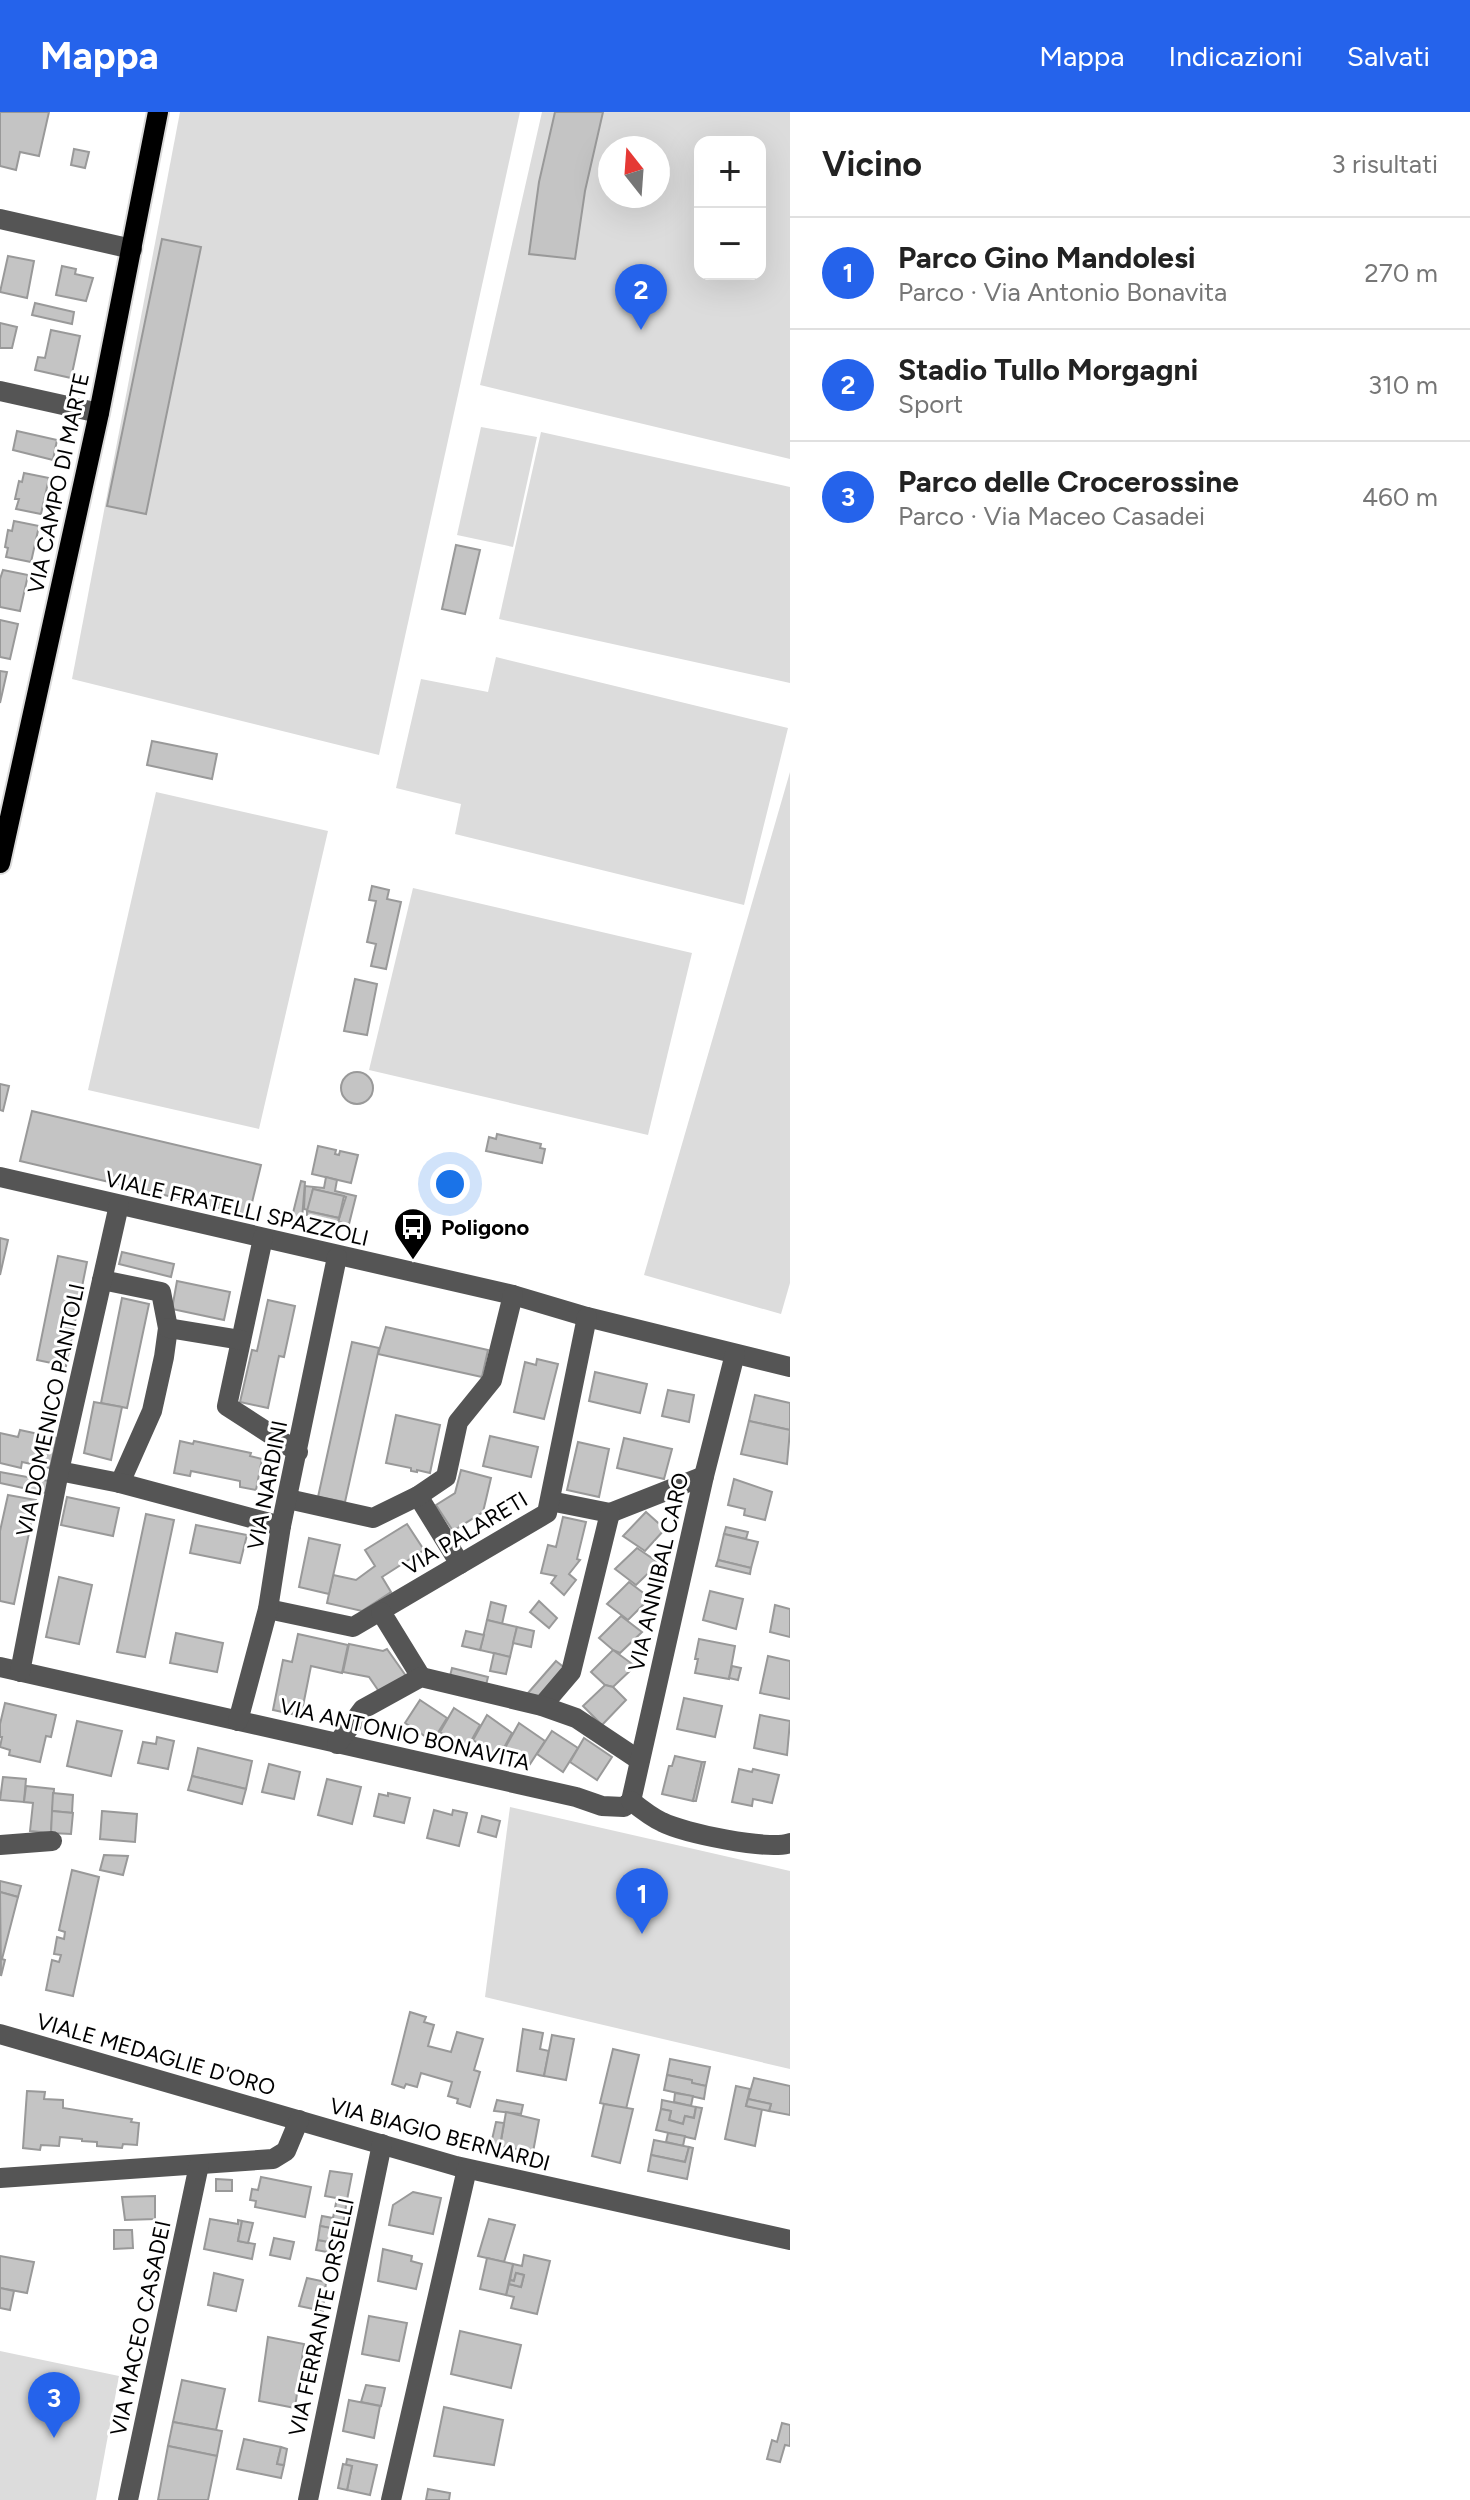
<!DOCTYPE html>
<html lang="it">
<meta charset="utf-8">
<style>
body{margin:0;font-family:Figtree,sans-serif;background:#f2f2f2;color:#222}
.controls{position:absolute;right:24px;top:24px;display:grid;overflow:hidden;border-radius:16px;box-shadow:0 8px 32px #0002}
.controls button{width:72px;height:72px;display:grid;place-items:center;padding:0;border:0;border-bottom:2px solid #e0e0e0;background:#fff;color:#222;font:40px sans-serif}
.compass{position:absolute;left:598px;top:24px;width:72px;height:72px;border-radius:50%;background:#fff;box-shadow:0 8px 32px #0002;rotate:343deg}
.you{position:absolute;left:450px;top:1072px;width:28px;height:28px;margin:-20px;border:6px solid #fff;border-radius:50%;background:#1a73e8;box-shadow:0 0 0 12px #1a73e833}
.badge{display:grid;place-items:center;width:52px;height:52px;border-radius:50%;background:#2563eb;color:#fff;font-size:26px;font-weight:700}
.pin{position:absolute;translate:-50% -66px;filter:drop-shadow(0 2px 4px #0008)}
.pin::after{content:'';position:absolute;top:42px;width:28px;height:24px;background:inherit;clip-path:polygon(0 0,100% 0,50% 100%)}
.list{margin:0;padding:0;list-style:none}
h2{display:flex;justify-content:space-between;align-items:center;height:104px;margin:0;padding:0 32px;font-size:34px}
h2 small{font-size:26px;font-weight:400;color:#767676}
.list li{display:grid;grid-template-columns:52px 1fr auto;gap:24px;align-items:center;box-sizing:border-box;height:112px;padding:0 32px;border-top:2px solid #e0e0e0}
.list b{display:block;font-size:30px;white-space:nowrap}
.list p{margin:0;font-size:26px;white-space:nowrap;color:#767676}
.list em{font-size:26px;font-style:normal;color:#767676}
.map{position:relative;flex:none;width:790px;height:2388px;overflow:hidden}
header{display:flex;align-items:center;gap:48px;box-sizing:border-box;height:112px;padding:0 40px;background:#2563eb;color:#fff}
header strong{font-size:38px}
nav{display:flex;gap:44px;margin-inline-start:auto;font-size:28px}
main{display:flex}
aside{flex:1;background:#fff}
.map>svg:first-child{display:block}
.green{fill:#dcdcdc;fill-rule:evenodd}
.building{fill:#c4c4c4;stroke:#999;stroke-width:2}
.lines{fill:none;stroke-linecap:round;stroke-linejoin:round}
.major-casing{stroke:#dbdbdb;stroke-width:24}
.minor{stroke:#555;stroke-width:20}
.major{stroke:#000;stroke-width:20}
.labels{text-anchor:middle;stroke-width:6;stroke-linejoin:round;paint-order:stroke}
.street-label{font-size:22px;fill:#000;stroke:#fff}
.poi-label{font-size:22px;font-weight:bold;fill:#000;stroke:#fff;text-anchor:start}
</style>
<header>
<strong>Mappa</strong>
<nav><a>Mappa</a><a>Indicazioni</a><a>Salvati</a></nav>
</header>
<main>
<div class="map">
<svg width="790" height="2388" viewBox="0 0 790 2388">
<rect width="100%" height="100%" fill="#fff"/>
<g class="green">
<polygon points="180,0 520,0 379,643 72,567"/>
<path d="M 542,0 L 790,0 L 790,347 L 480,273 ZM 700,30 L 760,30 L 760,162 L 700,162 ZM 610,36 L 658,36 L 658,84 L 610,84 Z"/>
<polygon points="481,315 537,325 513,435 457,423"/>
<polygon points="541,320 790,375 790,571 499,507"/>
<polygon points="496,545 788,616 744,793 455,722 461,692 396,676 421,567 488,580"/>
<polygon points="790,660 790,1171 781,1202 644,1163"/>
<polygon points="156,680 328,719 259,1017 88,978"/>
<polygon points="413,776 692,841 648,1023 369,958"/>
<polygon points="510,1695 790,1759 790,1957 485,1885"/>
<polygon points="0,2239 119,2264 96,2388 0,2388"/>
</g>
<g class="building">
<polygon points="0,0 49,0 39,44 20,40 16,58 0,54"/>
<polygon points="555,0 603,0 585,79 575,147 529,142 539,70"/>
<polygon points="74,37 89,40 85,56 71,53"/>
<polygon points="162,127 201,135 146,402 107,394"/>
<polygon points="8,144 34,149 27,186 0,180"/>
<polygon points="62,154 76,157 75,162 93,166 86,189 56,183"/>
<polygon points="35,191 74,200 72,212 32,203"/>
<polygon points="0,211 17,215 12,236 0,236"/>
<polygon points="51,218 80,224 71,266 35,258 38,245 45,246"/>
<polygon points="17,319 57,328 53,348 13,338"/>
<polygon points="24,361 49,366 41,402 16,397 19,387 15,387 19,369 22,370"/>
<polygon points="14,409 39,414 31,450 6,445 8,436 5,435 8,418 12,419"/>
<polygon points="456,433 480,438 465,502 442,497"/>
<polygon points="3,458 28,463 20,499 0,495 0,467"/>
<polygon points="0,508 18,512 10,547 0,545"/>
<polygon points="0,559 7,560 0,591"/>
<polygon points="152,629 217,642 212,667 147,653"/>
<polygon points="372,774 389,778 387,787 401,790 386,857 371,854 376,832 367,830 376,789 369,788"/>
<polygon points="355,867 377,872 367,923 344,919"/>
<circle cx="357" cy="976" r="16"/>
<polygon points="0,972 9,974 3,999 0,998"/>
<polygon points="32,999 261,1053 249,1103 20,1049"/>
<polygon points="497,1022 541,1032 540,1036 545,1037 542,1051 486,1039 489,1025 496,1027"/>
<polygon points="318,1034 336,1038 335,1042 339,1043 340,1039 358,1043 351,1071 312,1062"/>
<polygon points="326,1065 337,1068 335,1079 356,1084 349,1112 338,1110 346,1085 313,1077 308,1098 304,1097 305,1074 324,1076"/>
<polygon points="301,1069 305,1070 302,1107 292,1105"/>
<polygon points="313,1077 344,1084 339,1106 307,1099"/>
<polygon points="307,1099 339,1106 338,1110 307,1103"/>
<polygon points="0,1126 8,1128 0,1163"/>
<polygon points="122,1140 174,1152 171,1165 119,1152"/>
<polygon points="58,1144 87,1150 66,1254 37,1248"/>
<polygon points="177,1169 230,1180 224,1208 172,1197"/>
<polygon points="122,1186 149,1192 127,1296 101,1291"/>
<polygon points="268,1188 295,1194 284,1245 279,1244 268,1296 240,1290 252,1238 257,1239"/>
<polygon points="386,1215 488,1238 482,1265 378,1242"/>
<polygon points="352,1230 379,1236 345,1390 318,1385"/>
<polygon points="537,1247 558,1252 544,1307 514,1300 525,1250 536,1253"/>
<polygon points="595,1260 647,1272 640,1301 589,1289"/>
<polygon points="668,1278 694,1283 689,1310 662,1304"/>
<polygon points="755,1283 790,1291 790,1318 749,1309"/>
<polygon points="94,1290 122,1295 111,1348 84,1341"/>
<polygon points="396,1303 440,1313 430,1361 417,1358 417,1360 411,1359 411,1356 386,1351"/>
<polygon points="749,1309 790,1318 787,1352 741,1342"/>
<polygon points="20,1318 57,1326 50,1356 22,1350 21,1356 0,1351 0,1321 18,1325"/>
<polygon points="490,1324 538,1335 531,1365 483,1354"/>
<polygon points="624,1326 672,1337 664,1367 617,1356"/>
<polygon points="180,1329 193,1332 194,1329 251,1341 250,1344 262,1347 256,1378 240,1375 240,1369 191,1359 190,1364 174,1361"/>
<polygon points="578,1330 609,1337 599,1385 567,1378"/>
<polygon points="461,1358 491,1366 483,1400 453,1419 436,1393 455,1381"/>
<polygon points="0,1360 49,1369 46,1381 0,1371"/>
<polygon points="734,1367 772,1380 765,1408 744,1403 745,1397 728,1393"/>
<polygon points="8,1383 36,1388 14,1492 0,1489 0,1419"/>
<polygon points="67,1385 119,1396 113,1424 61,1413"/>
<polygon points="646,1400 665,1417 645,1439 623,1424"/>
<polygon points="146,1402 174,1408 145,1545 117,1540"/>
<polygon points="563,1405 586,1410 577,1447 580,1448 569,1462 576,1468 564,1483 551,1471 556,1464 541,1461 548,1433 556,1435"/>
<polygon points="407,1412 424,1438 382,1465 391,1480 362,1499 327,1491 333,1463 356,1468 375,1454 365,1438"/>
<polygon points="196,1413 247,1423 240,1451 190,1441"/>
<polygon points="726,1415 748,1420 746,1427 724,1422"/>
<polygon points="724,1422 758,1430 751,1456 718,1448"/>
<polygon points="309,1426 340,1433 329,1482 299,1475"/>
<polygon points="637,1436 659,1451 636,1473 615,1457"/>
<polygon points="718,1448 751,1456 750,1462 716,1454"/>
<polygon points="59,1465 92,1473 79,1532 46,1525"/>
<polygon points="629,1470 650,1486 628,1508 607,1492"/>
<polygon points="710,1479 743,1487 736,1517 703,1508"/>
<polygon points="539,1489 557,1506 549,1516 530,1500"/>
<polygon points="491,1490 506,1494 502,1512 487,1508"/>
<polygon points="775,1493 790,1497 790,1525 770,1520"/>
<polygon points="621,1504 642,1520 620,1541 613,1538 599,1526"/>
<polygon points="487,1508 517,1515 510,1545 480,1538"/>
<polygon points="517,1515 534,1519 531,1535 513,1531"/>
<polygon points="466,1519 484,1523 480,1538 462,1534"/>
<polygon points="176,1521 223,1531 217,1560 170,1551"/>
<polygon points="298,1522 348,1533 342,1561 311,1554 301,1604 273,1598 283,1548 292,1550"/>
<polygon points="699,1527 735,1534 729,1567 695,1561 698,1547 695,1547"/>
<polygon points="349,1532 383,1539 387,1537 406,1564 380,1581 369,1565 343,1560"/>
<polygon points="613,1538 635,1554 613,1575 605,1573 591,1560"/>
<polygon points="494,1541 510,1545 506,1562 490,1559"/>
<polygon points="768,1544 790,1549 790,1587 760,1581"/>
<polygon points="556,1549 566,1557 537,1590 528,1581"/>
<polygon points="732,1554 741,1556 738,1568 729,1566"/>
<polygon points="452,1556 488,1565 485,1577 449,1568"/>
<polygon points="605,1573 613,1575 626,1588 602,1613 583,1594"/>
<polygon points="684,1586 722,1594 715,1625 677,1617"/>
<polygon points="420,1588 447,1606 431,1632 425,1628 426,1625 405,1611"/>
<polygon points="5,1591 56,1603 51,1625 46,1624 40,1650 9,1643 10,1638 0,1635 2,1625 0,1625 0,1612"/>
<polygon points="454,1596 480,1613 466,1638 440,1620"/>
<polygon points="487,1603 512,1621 499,1645 473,1628"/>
<polygon points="760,1603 790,1609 787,1643 754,1636"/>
<polygon points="77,1609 122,1619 111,1664 67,1654"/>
<polygon points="519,1611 545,1629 530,1652 505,1636"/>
<polygon points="552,1619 578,1636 563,1660 537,1642"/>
<polygon points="157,1625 174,1629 168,1657 138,1651 143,1630 156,1632"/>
<polygon points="584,1626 612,1645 597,1668 570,1650"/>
<polygon points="198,1636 252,1649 246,1677 192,1664"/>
<polygon points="675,1644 702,1650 693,1689 662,1682 669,1654 672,1654"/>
<polygon points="702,1650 705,1650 696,1689 693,1689"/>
<polygon points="269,1652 300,1660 294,1687 262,1680"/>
<polygon points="739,1657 752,1660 753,1657 779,1663 772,1691 753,1687 752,1694 732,1690"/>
<polygon points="192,1664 246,1677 242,1692 188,1678"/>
<polygon points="3,1665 26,1667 24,1690 0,1688"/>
<polygon points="327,1667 361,1675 352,1712 318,1703"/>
<polygon points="26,1674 54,1677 51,1721 30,1719 33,1691 24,1690"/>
<polygon points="53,1681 73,1683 72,1701 52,1699"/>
<polygon points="388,1681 410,1686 404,1711 374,1704 379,1682 388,1684"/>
<polygon points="434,1698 452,1703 453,1698 467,1701 459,1734 427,1726"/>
<polygon points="52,1699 73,1701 71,1722 51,1721"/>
<polygon points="102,1699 137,1702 135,1730 100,1727"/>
<polygon points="482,1704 500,1709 496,1725 478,1720"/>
<polygon points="104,1743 128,1744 123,1763 100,1758"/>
<polygon points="72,1758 99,1765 73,1884 46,1878 52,1848 59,1850 61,1843 54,1842 57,1825 64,1827 65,1820 59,1818"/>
<polygon points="0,1769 21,1774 18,1785 0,1780"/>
<polygon points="0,1780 18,1785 2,1847 5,1848 1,1864"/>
<polygon points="410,1900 426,1905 424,1910 434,1913 428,1934 451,1940 457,1920 483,1927 474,1958 480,1960 470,1995 457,1991 458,1987 448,1984 452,1970 421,1961 417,1975 406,1972 404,1976 392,1972"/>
<polygon points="523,1917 543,1921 540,1937 549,1939 544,1964 517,1959"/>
<polygon points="552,1923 574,1927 566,1968 544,1964"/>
<polygon points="613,1937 639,1943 626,1997 600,1991"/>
<polygon points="670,1947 710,1955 706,1974 692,1971 692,1968 667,1963"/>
<polygon points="667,1963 692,1968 692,1971 706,1974 704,1987 664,1978"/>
<polygon points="754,1966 790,1974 790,2003 769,1999 771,1992 748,1987"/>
<polygon points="736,1974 750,1977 746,1994 762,1997 755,2034 725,2027"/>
<polygon points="27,1979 45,1980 44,1987 63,1988 63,1996 132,2007 131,2010 139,2011 137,2033 123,2032 122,2036 97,2034 97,2030 82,2029 82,2027 60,2025 59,2034 41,2033 40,2038 23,2036"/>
<polygon points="675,1981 693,1984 691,1994 674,1990"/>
<polygon points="748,1987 771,1992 769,1999 746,1994"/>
<polygon points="497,1988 523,1993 521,2002 494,1999"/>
<polygon points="662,1988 696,1995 694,2006 685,2004 683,2012 669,2008 671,1999 661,1997"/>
<polygon points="604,1992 633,1997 620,2051 592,2044"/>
<polygon points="696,1995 702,1996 695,2027 656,2018 661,1997 671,1999 669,2008 683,2012 685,2004 694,2006"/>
<polygon points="506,2000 539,2008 533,2040 500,2034"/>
<polygon points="496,2010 504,2011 500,2034 491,2032"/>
<polygon points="668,2021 685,2024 683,2034 666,2030"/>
<polygon points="654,2028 689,2035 685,2050 651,2043"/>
<polygon points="689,2035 693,2036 687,2067 648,2059 651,2043 685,2050"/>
<polygon points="330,2059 352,2062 347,2088 325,2084"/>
<polygon points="261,2065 311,2075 305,2105 255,2095 256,2089 250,2088 252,2077 258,2078"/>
<polygon points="216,2067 232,2068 232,2079 216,2079"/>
<polygon points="413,2080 441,2086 433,2122 389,2113 393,2093"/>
<polygon points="155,2084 155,2107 125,2108 122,2085"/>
<polygon points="337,2086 347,2088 338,2142 316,2138 318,2128 329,2130 331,2116 320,2114 322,2104 333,2106"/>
<polygon points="210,2107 238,2112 238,2108 242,2109 238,2129 255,2132 252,2147 204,2137"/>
<polygon points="489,2107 515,2113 504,2150 478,2144"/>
<polygon points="242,2109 253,2111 248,2131 238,2129"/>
<polygon points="320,2114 331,2116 329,2130 318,2128"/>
<polygon points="114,2118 132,2118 133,2136 114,2137"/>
<polygon points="274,2126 294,2130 290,2147 270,2143"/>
<polygon points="383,2137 412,2144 411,2149 422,2152 416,2177 378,2169"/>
<polygon points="524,2143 550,2149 537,2202 511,2196 514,2185 506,2183 509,2172 521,2175 524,2163 516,2161 514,2169 510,2168 513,2152 522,2154"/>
<polygon points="0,2144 34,2150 27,2181 0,2176"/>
<polygon points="487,2146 513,2152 506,2183 480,2177"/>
<polygon points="214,2161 243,2168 236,2199 208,2193"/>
<polygon points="516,2161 524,2163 521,2175 509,2172 510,2168 514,2169"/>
<polygon points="307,2166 326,2170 323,2199 299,2194"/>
<polygon points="0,2176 14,2179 10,2198 0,2196"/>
<polygon points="369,2204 407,2211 399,2249 362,2242"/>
<polygon points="460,2219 521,2233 511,2276 451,2262"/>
<polygon points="268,2225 304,2232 295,2296 259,2289"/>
<polygon points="182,2268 225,2277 216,2318 173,2310"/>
<polygon points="366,2273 385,2276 381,2294 361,2290"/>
<polygon points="349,2288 380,2294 374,2326 343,2319"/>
<polygon points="444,2295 503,2308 494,2353 434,2344"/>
<polygon points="173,2310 222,2319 217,2344 168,2334"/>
<polygon points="782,2311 790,2313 790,2334 785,2333 780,2350 767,2347 772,2328 777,2330"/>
<polygon points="244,2327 281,2335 277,2352 284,2353 281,2366 237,2357"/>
<polygon points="168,2334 217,2344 208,2388 158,2388"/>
<polygon points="281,2335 287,2337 284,2353 277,2352"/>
<polygon points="347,2347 377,2353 370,2383 347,2378 352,2354 346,2353"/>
<polygon points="343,2352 352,2354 347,2378 338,2376"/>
<polygon points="428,2377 450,2381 449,2388 426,2388"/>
</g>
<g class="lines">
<defs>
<polyline id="major" points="0,751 99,301 158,0"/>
</defs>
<use href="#major" class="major-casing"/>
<g class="minor">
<polyline points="0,107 132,137"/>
<polyline points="0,279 99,301"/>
<polyline points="0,1065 513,1183 587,1205 790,1255"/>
<polyline points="263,1126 227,1294 298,1340"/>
<polyline points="102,1168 161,1180 168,1216 164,1245 152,1299 120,1371"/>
<polyline points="168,1216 241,1228"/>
<polyline points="59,1359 120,1371 281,1414"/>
<polyline points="418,1384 460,1452"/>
<polyline points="288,1387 373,1406 418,1384 446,1365 458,1310 492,1268 513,1183"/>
<polyline points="550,1389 610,1401"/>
<polyline points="610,1401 704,1364"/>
<polyline points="268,1497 353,1515 547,1401 587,1205"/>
<polyline points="381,1500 421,1565"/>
<polyline points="0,1555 576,1685 602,1694 624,1695 631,1689"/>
<polyline points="20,1560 59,1359 119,1093"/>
<polyline points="542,1594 571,1560 610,1401"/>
<polyline points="238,1609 268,1497 281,1414 337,1145"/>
<polyline points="337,1632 363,1597 421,1565 542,1594 576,1606 639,1648"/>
<polyline points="631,1689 704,1364 735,1242"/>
<path d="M 631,1689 C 641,1697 651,1705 662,1710 C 684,1721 769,1739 790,1731"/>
<polyline points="0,1733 52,1729"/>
<polyline points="0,1922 456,2054 790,2128"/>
<polyline points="0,2066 273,2047 286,2039 299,2008"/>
<polyline points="128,2388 199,2053"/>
<polyline points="308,2388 382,2032"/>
<polyline points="391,2388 467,2057"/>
</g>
<use href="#major" class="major"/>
</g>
<defs>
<symbol id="bus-pin" viewBox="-11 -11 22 30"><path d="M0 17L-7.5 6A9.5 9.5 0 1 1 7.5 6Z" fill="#000" stroke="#fff"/><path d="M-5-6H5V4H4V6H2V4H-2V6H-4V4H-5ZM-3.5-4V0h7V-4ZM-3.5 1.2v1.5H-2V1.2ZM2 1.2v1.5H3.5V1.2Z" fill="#fff"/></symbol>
</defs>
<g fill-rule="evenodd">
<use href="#bus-pin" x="391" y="1093" width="44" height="60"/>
</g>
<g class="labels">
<g class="street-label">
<text transform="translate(58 371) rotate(-78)" y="8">VIA CAMPO DI MARTE</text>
<text transform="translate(237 1096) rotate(13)" y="8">VIALE FRATELLI SPAZZOLI</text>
<text transform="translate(50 1298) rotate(-78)" y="8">VIA DOMENICO PANTOLI</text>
<text transform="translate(267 1373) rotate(-79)" y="8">VIA NARDINI</text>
<text transform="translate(465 1421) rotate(-31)" y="8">VIA PALARETI</text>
<text transform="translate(658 1460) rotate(-77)" y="8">VIA ANNIBAL CARO</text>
<text transform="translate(405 1622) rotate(13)" y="8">VIA ANTONIO BONAVITA</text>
<text transform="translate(156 1942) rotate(16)" y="8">VIALE MEDAGLIE D'ORO</text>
<text transform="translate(440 2022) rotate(15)" y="8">VIA BIAGIO BERNARDI</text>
<text transform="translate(321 2205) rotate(-78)" y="8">VIA FERRANTE ORSELLI</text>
<text transform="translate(140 2216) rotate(-78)" y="8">VIA MACEO CASADEI</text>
</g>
<g class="poi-label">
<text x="441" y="1123">Poligono</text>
</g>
</g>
</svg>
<div class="controls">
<button>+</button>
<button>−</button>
</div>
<svg class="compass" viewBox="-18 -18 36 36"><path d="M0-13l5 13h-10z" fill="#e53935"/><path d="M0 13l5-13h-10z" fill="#767676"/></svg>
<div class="you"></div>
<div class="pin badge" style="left:642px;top:1822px">1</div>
<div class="pin badge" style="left:641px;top:218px">2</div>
<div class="pin badge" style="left:54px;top:2326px">3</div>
</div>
<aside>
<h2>Vicino<small>3 risultati</small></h2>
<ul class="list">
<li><span class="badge">1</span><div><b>Parco Gino Mandolesi</b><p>Parco · Via Antonio Bonavita</p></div><em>270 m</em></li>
<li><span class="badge">2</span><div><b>Stadio Tullo Morgagni</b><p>Sport</p></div><em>310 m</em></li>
<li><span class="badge">3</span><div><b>Parco delle Crocerossine</b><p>Parco · Via Maceo Casadei</p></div><em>460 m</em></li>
</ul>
</aside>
</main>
